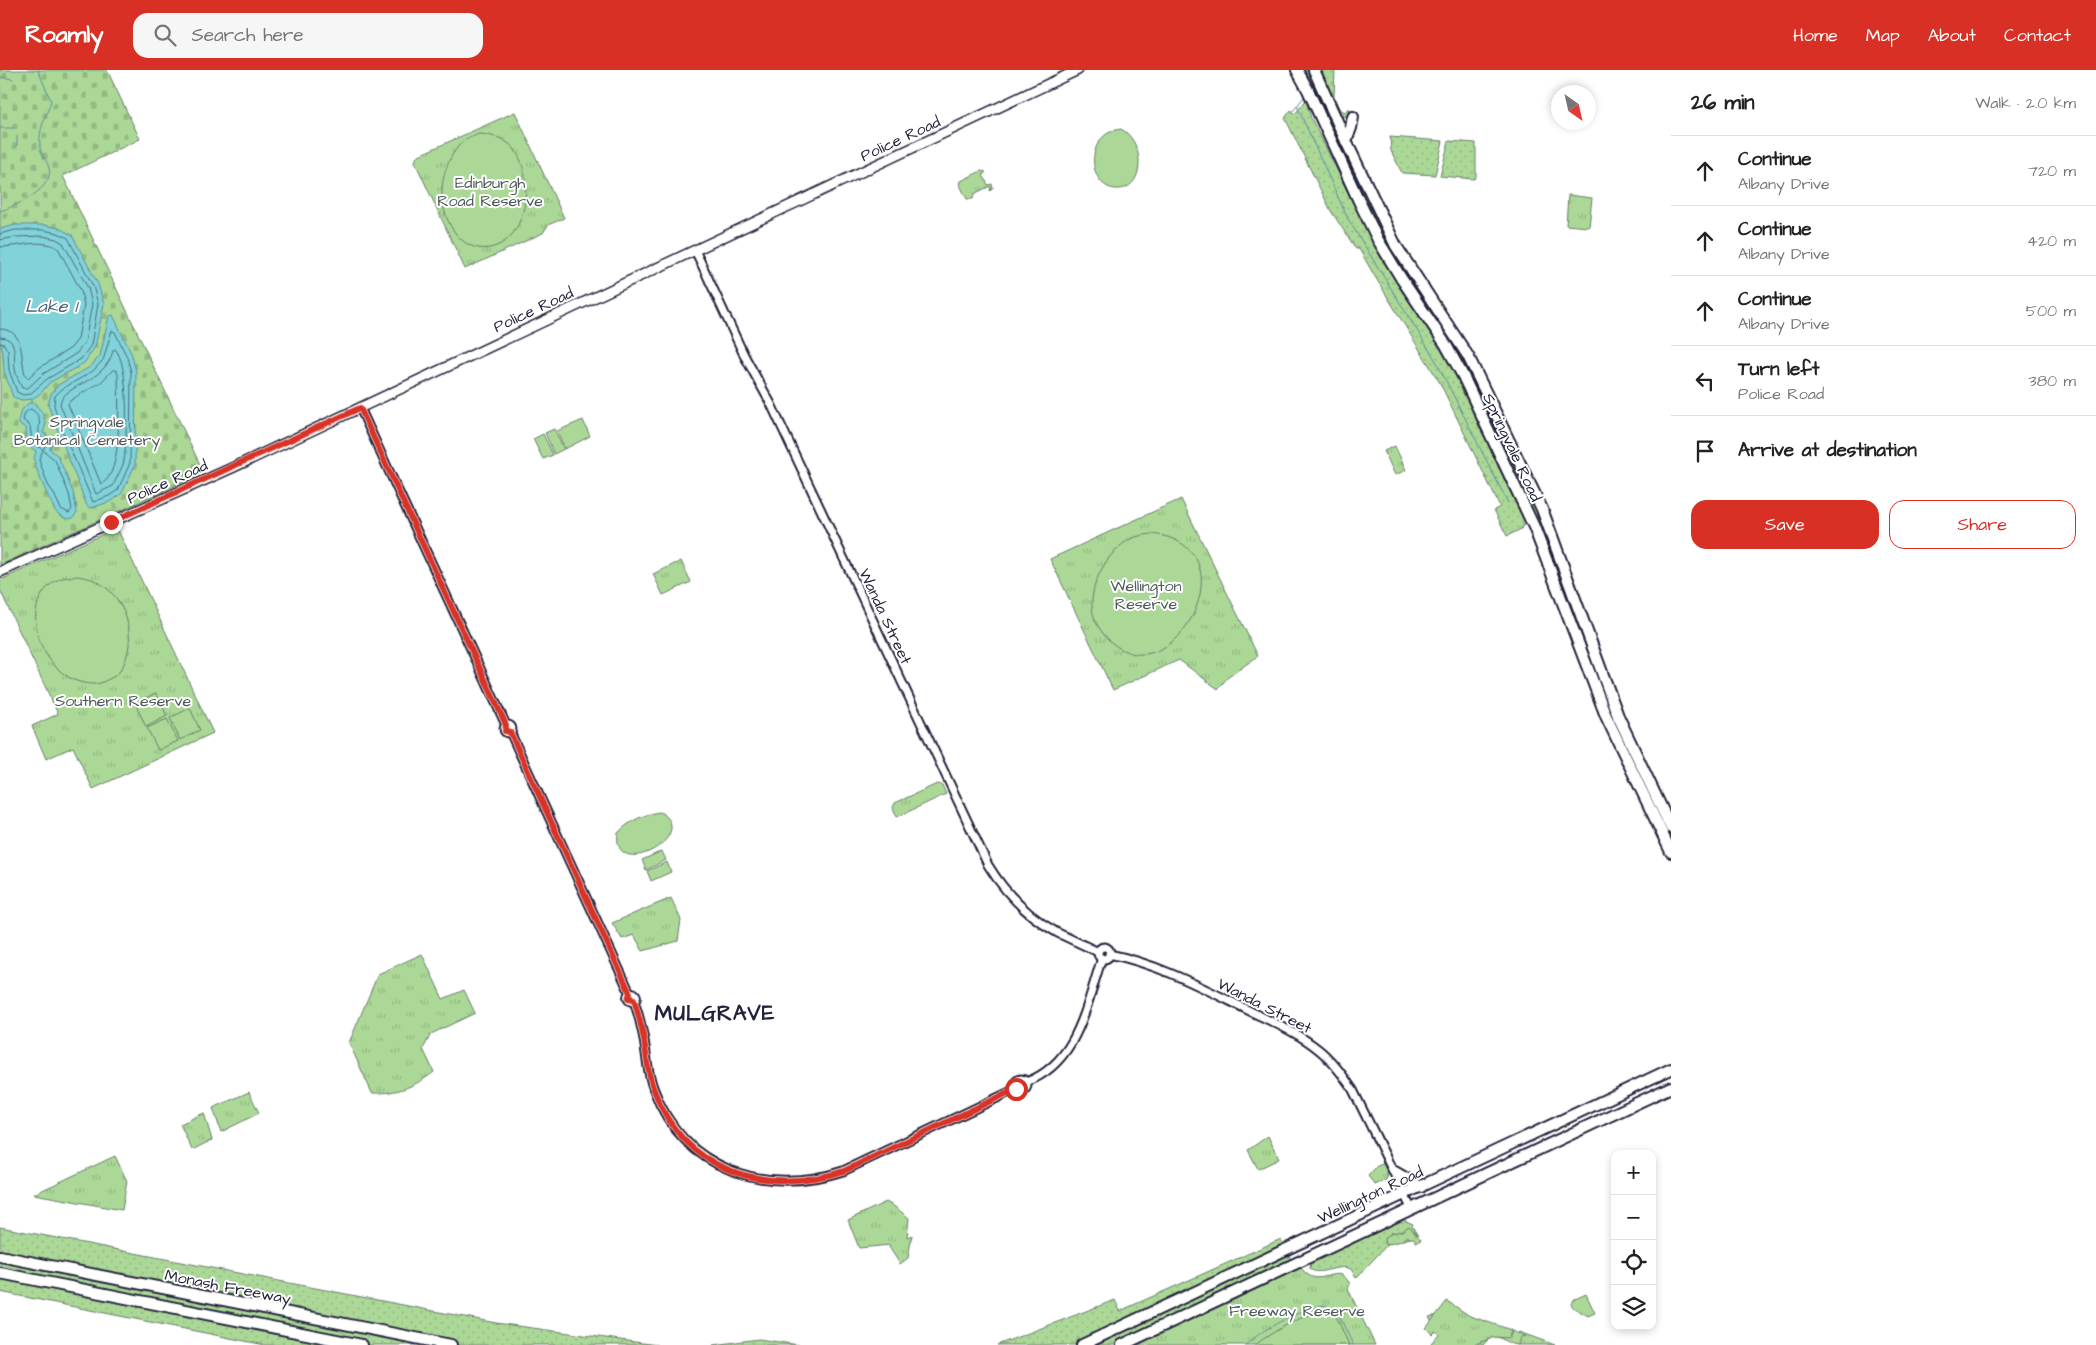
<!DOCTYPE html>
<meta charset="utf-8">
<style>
body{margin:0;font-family:"Architects Daughter",sans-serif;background:#f6f6f6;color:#222}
.controls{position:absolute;right:15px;bottom:15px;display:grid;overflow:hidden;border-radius:10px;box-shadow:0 2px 8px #0003}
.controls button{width:45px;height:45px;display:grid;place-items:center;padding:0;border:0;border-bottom:1px solid #e0e0e0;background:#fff;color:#222;font:25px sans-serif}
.compass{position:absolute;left:1551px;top:15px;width:45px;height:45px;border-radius:50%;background:#fff;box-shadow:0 2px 8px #0003;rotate:146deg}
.stop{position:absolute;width:15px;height:15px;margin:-11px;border:4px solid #d93025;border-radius:50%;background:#fff}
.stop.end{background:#d93025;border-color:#fff;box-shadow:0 1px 5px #0008}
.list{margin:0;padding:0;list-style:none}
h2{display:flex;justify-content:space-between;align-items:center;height:65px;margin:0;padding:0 20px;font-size:21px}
h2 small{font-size:16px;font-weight:400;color:#767676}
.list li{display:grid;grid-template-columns:32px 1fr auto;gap:15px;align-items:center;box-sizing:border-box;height:70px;padding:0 20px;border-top:1px solid #e0e0e0}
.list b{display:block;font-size:19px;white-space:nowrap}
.list p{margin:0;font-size:16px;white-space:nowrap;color:#767676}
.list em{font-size:16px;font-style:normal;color:#767676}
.actions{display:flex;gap:10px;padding:15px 20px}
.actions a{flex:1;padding:11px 0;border:1px solid #d93025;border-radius:15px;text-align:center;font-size:18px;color:#d93025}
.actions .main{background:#d93025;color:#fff}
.icon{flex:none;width:28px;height:28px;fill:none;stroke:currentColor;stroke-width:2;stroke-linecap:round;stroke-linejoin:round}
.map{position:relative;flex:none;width:1671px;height:1275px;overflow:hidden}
header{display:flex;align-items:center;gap:30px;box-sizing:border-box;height:70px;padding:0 25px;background:#d93025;color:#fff}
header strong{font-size:24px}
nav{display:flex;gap:28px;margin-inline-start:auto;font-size:18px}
.search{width:350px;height:45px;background:#f6f6f6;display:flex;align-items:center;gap:12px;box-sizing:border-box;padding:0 18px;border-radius:15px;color:#767676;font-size:19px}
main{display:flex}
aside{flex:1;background:#fff}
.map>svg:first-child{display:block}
.grass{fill:url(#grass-dots);stroke:#667d69}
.forest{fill:url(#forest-crowns);stroke:#667d69}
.cemetery{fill:url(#cemetery-stones);stroke:#667d69}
.park{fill:url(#park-tufts);stroke:#667d69}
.pitch{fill:#abd897;stroke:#667d69}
.water{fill:#82d3d9;stroke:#5c8c9a}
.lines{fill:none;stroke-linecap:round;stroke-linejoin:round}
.shore{stroke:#48697a;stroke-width:1}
.stream{stroke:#5c8c9a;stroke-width:1}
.minor-casing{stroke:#22223b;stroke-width:11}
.major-casing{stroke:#22223b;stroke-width:12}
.highway-casing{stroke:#22223b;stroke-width:14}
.minor{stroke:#fff;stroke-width:7}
.major{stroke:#fff;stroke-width:9}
.highway{stroke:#fff;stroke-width:10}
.route{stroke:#d93025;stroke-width:6}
.labels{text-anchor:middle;stroke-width:4;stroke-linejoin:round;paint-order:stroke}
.street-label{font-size:16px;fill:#22223b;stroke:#fff}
.park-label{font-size:16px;fill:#4b5957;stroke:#fff}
.water-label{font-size:18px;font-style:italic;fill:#446072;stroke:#fff}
.district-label{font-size:21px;font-weight:bold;letter-spacing:1px;fill:#22223b;stroke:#fff}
</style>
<header>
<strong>Roamly</strong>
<div class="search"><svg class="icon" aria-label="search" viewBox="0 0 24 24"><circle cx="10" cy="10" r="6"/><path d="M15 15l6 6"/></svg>Search here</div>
<nav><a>Home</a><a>Map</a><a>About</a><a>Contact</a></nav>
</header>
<main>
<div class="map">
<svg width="1671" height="1275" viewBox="0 0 1671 1275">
<defs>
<pattern id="grass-dots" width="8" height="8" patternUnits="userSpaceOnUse" patternTransform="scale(1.25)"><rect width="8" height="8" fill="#abd897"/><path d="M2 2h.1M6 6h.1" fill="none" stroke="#93b983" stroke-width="1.8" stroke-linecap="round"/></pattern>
<pattern id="forest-crowns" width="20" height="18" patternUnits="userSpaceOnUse" patternTransform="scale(1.25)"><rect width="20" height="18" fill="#abd897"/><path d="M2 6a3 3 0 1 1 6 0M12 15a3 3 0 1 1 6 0" fill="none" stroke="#93b983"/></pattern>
<pattern id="cemetery-stones" width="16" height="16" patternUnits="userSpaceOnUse" patternTransform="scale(1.25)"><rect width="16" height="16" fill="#abd897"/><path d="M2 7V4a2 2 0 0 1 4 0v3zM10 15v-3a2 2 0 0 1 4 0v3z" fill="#93b983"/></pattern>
<pattern id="park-tufts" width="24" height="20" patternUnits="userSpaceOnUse" patternTransform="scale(1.25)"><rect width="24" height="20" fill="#abd897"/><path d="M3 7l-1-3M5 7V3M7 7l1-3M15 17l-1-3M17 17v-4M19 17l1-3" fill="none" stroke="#93b983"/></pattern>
</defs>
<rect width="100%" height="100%" fill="#fff"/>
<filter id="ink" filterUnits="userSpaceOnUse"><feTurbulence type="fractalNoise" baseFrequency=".02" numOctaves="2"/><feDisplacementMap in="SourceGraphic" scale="10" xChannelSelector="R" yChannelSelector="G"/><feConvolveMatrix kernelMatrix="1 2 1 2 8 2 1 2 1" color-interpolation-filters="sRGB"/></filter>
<g filter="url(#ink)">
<g class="grass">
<polygon points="1305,0 1310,0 1330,47 1331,53"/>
<polygon points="1321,0 1335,0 1334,27 1340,40 1346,42 1347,39 1350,39 1349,45 1341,47 1339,44"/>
<polygon points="1306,30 1311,48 1382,190 1434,268 1454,303 1525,453 1521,459 1507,466 1494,440 1500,437 1440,313 1377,210 1359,179 1356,179 1331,141 1285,48 1291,40 1295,44"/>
<polygon points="1390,67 1443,71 1435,105 1402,103 1391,81"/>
<polygon points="1449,71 1476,73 1476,106 1474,109 1440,106"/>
<path d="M 1343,77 L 1367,125 L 1391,182 C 1368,152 1355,113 1343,77 Z"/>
<polygon points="1399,190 1455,271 1516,394 1537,443 1538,453 1537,453"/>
<polygon points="1545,461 1568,522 1579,557 1577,558 1546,470"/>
<path d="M 1401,1149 L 1413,1154 L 1412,1156 L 1418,1166 L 1388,1174 L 1356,1208 L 1351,1199 C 1338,1193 1320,1207 1310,1199 L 1311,1192 L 1327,1182 Z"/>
<polygon points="0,1157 496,1253 657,1275 265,1275 0,1222"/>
<polygon points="1281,1169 1296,1200 1137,1275 997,1275 1115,1230 1120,1241"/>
<polygon points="1519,1262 1555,1275 1517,1275 1515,1268"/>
<polygon points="759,1269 799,1275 713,1275"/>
</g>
<g class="forest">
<polygon points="1409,1156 1421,1170 1416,1172 1414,1168 1410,1168 1407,1166 1401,1171 1385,1175 1384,1169 1391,1163 1402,1161"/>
<path d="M 1438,1245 L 1472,1249 L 1507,1264 L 1511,1265 L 1512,1261 L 1525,1266 L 1520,1268 L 1518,1275 C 1502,1275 1498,1257 1483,1275 L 1479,1275 L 1476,1271 L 1432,1253 L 1429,1247 Z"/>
</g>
<polygon class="cemetery" points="0,0 107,0 140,69 63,106 204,403 0,495"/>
<g class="park">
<polygon points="515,42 564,148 548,155 543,163 465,199 415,92 417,86"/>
<polygon points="981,101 986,102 983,105 988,115 992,114 993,118 990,121 991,117 988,117 974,124 973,129 967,129 960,115 961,111"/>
<polygon points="1568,125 1592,128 1589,157 1566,155"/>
<polygon points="1395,376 1406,400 1395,405 1384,381"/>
<polygon points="1181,429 1258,586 1227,608 1218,619 1179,590 1113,620 1050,489"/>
<polygon points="117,458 213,663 93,719 73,677 46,689 32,656 58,644 0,520 0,510"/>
<polygon points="681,491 691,512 663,525 653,504"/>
<polygon points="937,714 942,715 946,724 897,747 893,738 895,733"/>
<polygon points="671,828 681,850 678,871 643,881 634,865 622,869 612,853"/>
<path d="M 422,884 L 443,929 L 464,920 L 475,943 L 431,964 L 423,979 L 434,1002 C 416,1016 396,1024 372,1023 L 349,973 L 378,904 Z"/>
<polygon points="249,1022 259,1043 221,1062 213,1038"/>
<polygon points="204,1043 212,1070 192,1080 180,1054"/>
<polygon points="1268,1066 1279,1089 1258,1099 1248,1080"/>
<polygon points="115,1086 127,1111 122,1140 34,1124"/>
<polygon points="1383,1094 1388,1105 1386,1110 1375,1115 1368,1106 1377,1096"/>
<polygon points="886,1132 895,1137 909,1148 907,1167 912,1165 908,1188 900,1194 889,1177 890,1175 859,1178 848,1150"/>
<path d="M 1301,1198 C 1320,1223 1336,1189 1350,1214 L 1348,1219 L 1375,1275 L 1137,1275 Z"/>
<polygon points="1586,1224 1595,1243 1588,1246 1574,1238 1571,1234 1573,1230"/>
<polygon points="1447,1231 1470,1246 1511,1260 1509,1268 1495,1267 1473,1275 1434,1275 1431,1273 1439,1264 1435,1261 1432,1264 1426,1258"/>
</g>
<g class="pitch">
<path d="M 1121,59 C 1146,72 1146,122 1115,119 C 1087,116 1084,63 1121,59 Z"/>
<path d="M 479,64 C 490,65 500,67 508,73 C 536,94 532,171 489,178 C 459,183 441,147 442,121 C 442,104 451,80 465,70 C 469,67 475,66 479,64 Z"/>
<polygon points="583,350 590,366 565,379 557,361"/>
<polygon points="554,359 564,379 554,384 545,363"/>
<polygon points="543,364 553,385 543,389 533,369"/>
<path d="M 1152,464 C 1257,475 1171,633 1108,569 C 1103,564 1098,557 1095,550 C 1084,524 1104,485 1127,471 C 1135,466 1143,465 1152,464 Z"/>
<path d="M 77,506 C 83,507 91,508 96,511 C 122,524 135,558 127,585 C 125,593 120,604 113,607 C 108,609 101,614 95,614 C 44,616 11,533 59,509 C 64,507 72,507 77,506 Z"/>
<polygon points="156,623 167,646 146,657 135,633"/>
<polygon points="190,638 200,660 180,670 170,648"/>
<polygon points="167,649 178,671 158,680 147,658"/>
<path d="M 660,742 C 702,765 611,814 618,763 C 629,751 644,744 660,742 Z"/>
<polygon points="662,781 666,790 646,800 642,790"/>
<polygon points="667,792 671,802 651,811 647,801"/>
<path d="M 1328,1240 L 1337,1248 L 1349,1275 L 1255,1275 C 1275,1260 1303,1244 1328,1240 Z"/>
</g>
<g class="water">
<polygon points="15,155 44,155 59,158 72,165 98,214 104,234 95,277 84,293 49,313 41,323 32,329 22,330 13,327 4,301 3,282 0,271 0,159"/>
<polygon points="113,245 132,285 136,302 135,395 122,423 112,431 91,438 87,436 48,335 51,324 58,315 90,297 100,286 109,246"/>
<path d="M 29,333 L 34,333 L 42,342 L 46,354 L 43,363 L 53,371 L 50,379 L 58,386 L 73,422 L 77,442 L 73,448 L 67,449 C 64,447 60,445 57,443 C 53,439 33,394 34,389 C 34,386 36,384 36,381 L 27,375 L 26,358 L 19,354 C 18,344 21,339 29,333 Z"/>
</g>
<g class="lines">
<g class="shore">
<polyline points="0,164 15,160 43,160 58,163 68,168 93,216 98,234 91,275 81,289 47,309 30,324 23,325 17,322 9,300 8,281 4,274 0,273"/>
<path d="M 0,170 L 16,167 L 43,166 L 56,169 L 63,173 L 88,218 L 92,234 L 85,272 L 77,283 L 43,304 L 28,318 L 22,318 C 19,312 16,305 15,299 C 13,286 19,268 0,267"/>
<path d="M 0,177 C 19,177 40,168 58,178 L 81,221 L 84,235 L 78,269 L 71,278 L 39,298 L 28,308 L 26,307 C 19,289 27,260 0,259"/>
<polygon points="112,261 115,262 127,287 131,302 130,393 118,420 109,426 93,432 59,353 54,335 55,326 62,319 93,301 103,290"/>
<path d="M 115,279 C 130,293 127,370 124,391 C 122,399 116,408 113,416 L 96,424 L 60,334 C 64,313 104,315 113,281 Z"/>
<path d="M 113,300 L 116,300 L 118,304 C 118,327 124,405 101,414 L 68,334 L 71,330 L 101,312 Z"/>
<path d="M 31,339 C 44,348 38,353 39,365 L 47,372 L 43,380 L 32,372 L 30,356 L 23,350 L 25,343 Z"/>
<polygon points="44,381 55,390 69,424 72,439 69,443 61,439 53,422 48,415 39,390 42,382"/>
</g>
<g class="stream">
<polyline points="0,7 13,9"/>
<polyline points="1297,36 1348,149 1436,291 1508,433"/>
<polyline points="1293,41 1304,27"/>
<polyline points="0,58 14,58"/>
<polyline points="17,66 17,76"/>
<path d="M 0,141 C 15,137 55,118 49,98 C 47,90 41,85 40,77 C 38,60 46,47 51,31 L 38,0"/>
<polyline points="32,329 32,333"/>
<path d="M 1245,1275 C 1265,1258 1298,1240 1324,1235 L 1337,1241 L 1353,1275"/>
</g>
<defs>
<g id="minor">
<path d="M 695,180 L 744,285 L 771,334 L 988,795 C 1005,823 1028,846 1056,862 C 1070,869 1084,875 1098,882"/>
<polyline points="360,338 506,655"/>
<circle cx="508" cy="659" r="4"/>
<polyline points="510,662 630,923"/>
<circle cx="1104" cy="883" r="6"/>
<path d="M 1109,884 C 1159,894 1203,918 1248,940 C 1272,952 1297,962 1318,979 C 1332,990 1343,1005 1353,1020 L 1411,1138"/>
<circle cx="632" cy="927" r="4.5"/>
<path d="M 634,931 C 637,940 640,950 642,960 C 647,980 646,1001 654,1020 C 684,1101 766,1126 843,1101 L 1016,1019"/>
<circle cx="1021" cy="1015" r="6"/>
<path d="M 1026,1012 C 1078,993 1086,935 1102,888"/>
</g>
<polyline id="major" points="0,502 234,397 1078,0"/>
<g id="highway">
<polyline points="1297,0 1308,20 1358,129 1378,170 1401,208 1446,275 1463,306 1534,457 1606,646 1671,782"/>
<polyline points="1314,0 1346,71 1396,176 1468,286 1542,439 1618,646 1671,758"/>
<polyline points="1346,71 1351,58 1353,47"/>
<polyline points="1395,1102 1421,1117"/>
<polyline points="0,1186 451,1275"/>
<polyline points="0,1203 362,1275"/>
<polyline points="1082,1275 1671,999"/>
<polyline points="1122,1275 1671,1017"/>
</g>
</defs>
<use href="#minor" class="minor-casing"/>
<use href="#major" class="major-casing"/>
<use href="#highway" class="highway-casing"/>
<use href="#minor" class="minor"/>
<use href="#major" class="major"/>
<use href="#highway" class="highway"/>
</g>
</g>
<g class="lines" filter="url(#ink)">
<path class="route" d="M 111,452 L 360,338 L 506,655 L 505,661 L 510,662 L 630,923 L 628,929 L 634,930 C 637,940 640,950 642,960 C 647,980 646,1001 654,1020 C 684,1102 765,1126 844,1101 L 1016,1019"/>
</g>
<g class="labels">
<g class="street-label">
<text transform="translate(900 68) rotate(-25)" y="6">Police Road</text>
<text transform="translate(533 239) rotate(-25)" y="6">Police Road</text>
<text transform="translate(1513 377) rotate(65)" y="6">Springvale Road</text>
<text transform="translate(167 411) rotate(-24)" y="6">Police Road</text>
<text transform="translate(886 546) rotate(65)" y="6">Wanda Street</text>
<text transform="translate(1265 935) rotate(27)" y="6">Wanda Street</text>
<text transform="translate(1370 1124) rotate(-25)" y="6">Wellington Road</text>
<text transform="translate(228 1216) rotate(11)" y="6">Monash Freeway</text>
</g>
<g class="park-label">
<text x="490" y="118">Edinburgh<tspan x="490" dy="18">Road Reserve</tspan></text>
<text x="87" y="357">Springvale<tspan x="87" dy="18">Botanical Cemetery</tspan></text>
<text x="1146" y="521">Wellington<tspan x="1146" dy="18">Reserve</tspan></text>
<text x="123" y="636">Southern Reserve</text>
<text x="1297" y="1246">Freeway Reserve</text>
</g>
<g class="water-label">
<text x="51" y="242">Lake 1</text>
</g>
<g class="district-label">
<text x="715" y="950">MULGRAVE</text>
</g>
</g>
</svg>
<div class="controls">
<button>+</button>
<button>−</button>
<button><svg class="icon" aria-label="locate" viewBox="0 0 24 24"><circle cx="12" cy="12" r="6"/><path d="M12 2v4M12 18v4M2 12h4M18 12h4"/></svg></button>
<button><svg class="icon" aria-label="layers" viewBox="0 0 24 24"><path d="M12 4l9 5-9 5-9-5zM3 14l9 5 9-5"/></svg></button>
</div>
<svg class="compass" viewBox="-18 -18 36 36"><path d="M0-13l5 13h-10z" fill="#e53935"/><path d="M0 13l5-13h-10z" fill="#767676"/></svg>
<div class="stop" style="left:1016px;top:1019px"></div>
<div class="stop end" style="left:111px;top:452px"></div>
</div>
<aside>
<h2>26 min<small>Walk · 2.0 km</small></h2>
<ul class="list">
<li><svg class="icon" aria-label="ahead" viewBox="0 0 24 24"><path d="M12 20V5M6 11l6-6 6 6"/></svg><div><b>Continue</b><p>Albany Drive</p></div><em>720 m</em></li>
<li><svg class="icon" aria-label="ahead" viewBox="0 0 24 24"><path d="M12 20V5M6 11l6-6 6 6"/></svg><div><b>Continue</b><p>Albany Drive</p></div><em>420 m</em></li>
<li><svg class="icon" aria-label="ahead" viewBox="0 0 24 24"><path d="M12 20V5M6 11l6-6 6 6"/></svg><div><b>Continue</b><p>Albany Drive</p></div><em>500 m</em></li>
<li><svg class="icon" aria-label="left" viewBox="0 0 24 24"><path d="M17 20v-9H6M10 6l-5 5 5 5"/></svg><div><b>Turn left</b><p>Police Road</p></div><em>380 m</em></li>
<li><svg class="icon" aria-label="arrive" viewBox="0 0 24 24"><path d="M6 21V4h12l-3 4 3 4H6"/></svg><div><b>Arrive at destination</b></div></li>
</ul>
<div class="actions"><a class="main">Save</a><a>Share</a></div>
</aside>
</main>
